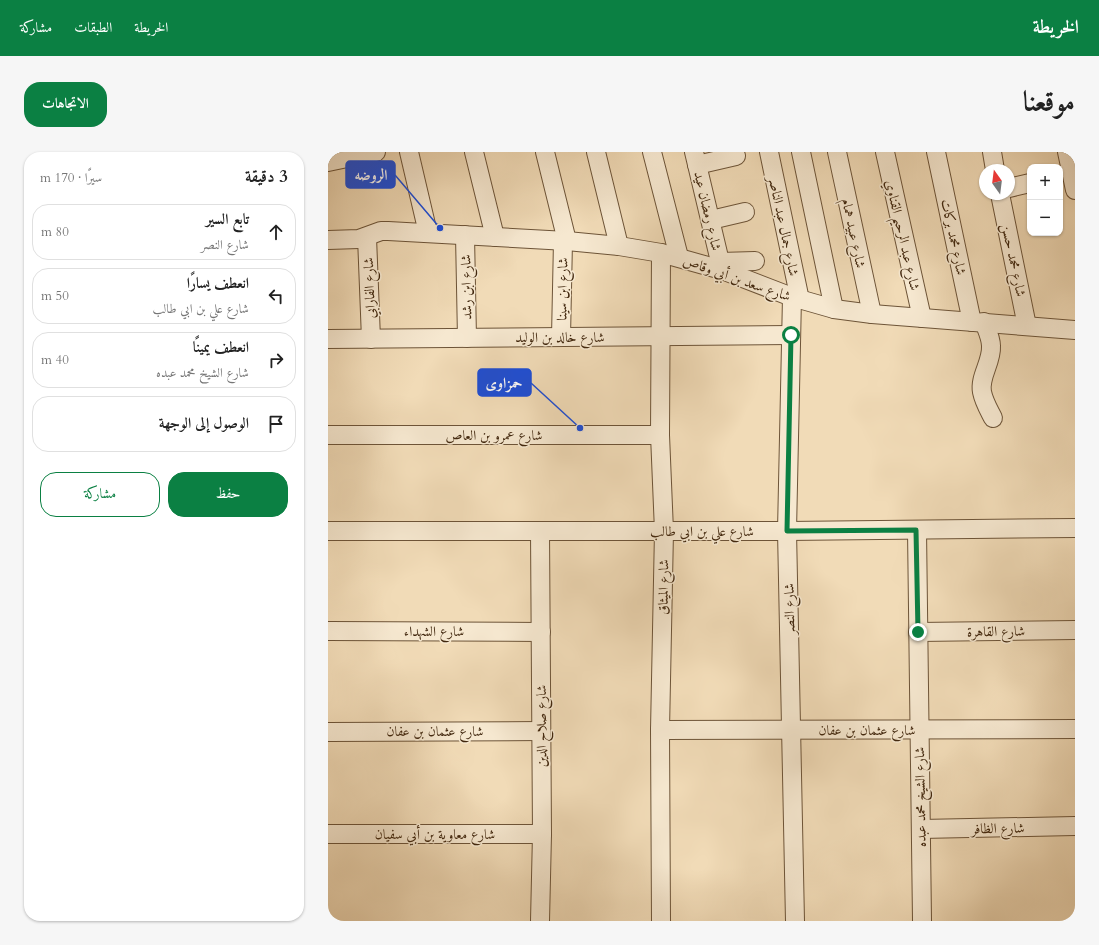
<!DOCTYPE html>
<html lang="ar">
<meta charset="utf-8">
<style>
body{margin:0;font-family:Cardo,Amiri,serif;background:#f6f6f6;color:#222;direction:rtl}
.controls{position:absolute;right:12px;top:12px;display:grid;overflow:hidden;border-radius:8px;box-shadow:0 1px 3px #0004}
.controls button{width:36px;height:36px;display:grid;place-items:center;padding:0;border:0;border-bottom:1px solid #e0e0e0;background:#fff;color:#222;font:20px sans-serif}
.compass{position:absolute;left:651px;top:12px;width:36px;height:36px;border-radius:50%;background:#fff;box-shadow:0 1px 3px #0004;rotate:346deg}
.stop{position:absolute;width:12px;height:12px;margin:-9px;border:3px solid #0b8043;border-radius:50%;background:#fff}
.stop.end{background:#0b8043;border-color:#fff;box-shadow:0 1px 4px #0008}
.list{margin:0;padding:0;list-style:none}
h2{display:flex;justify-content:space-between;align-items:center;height:52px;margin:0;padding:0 16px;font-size:17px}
h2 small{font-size:13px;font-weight:400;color:#767676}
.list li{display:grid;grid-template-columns:26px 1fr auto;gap:12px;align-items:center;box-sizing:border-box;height:56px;margin:0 8px 8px;padding:0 8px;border:1px solid #e0e0e0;border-radius:16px}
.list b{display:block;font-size:15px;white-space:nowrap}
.list p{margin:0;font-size:13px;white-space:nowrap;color:#767676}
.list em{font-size:13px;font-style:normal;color:#767676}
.actions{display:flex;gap:8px;padding:12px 16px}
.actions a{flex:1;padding:9px 0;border:1px solid #0b8043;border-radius:16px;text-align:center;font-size:14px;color:#0b8043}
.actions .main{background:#0b8043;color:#fff}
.icon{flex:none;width:22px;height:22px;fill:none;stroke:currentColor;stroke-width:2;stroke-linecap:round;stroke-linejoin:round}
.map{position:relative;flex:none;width:747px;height:769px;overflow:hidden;direction:ltr;border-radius:16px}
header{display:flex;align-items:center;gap:24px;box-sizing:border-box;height:56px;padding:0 20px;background:#0b8043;color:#fff}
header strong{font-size:19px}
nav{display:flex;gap:22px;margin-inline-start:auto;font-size:14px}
.intro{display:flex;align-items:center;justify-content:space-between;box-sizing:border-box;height:96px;padding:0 24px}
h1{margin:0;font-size:28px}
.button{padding:10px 18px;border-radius:16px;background:#0b8043;color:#fff;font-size:14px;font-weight:700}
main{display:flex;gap:24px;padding:0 24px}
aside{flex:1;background:#fff;border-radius:16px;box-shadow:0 1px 3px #0004}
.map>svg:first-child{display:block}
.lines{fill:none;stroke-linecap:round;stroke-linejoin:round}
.minor-casing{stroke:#6d5438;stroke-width:20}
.minor{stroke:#f6e8d0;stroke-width:18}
.route{stroke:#0b8043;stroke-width:5}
.labels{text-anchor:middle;stroke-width:3;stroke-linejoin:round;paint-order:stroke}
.street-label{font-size:14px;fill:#41270e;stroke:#f6e8d0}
.leader{fill:none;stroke:#1d4ed8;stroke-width:1.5}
.callout-dot{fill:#1d4ed8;stroke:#f6e8d0;stroke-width:1.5}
.callout{fill:#1d4ed8;stroke:#1d4ed8;stroke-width:1.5}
.callout-label{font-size:15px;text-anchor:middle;font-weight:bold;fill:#fff}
</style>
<header>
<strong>الخريطة</strong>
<nav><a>الخريطة</a><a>الطبقات</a><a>مشاركة</a></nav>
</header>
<div class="intro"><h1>موقعنا</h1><a class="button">الاتجاهات</a></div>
<main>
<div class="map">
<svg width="747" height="769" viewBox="0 0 747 769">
<rect width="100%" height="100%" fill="#f1dbb7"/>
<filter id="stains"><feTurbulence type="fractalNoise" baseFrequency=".005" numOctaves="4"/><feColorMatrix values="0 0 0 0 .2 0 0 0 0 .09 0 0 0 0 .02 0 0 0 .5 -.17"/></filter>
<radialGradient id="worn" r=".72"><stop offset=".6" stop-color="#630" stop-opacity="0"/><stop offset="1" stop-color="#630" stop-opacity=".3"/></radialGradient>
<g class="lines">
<defs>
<g id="minor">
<polyline points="81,0 100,81"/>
<polyline points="146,0 167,85"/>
<polyline points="217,0 239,89"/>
<polyline points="268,0 291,94"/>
<polyline points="324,0 351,105"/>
<polyline points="366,0 394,118"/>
<polyline points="441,0 472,148"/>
<polyline points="473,0 506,157"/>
<polyline points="509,0 544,162"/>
<polyline points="557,0 594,166"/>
<polyline points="608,0 644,170"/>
<polyline points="664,0 667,18"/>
<polyline points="739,0 747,38"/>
<polyline points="0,10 48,0"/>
<polyline points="369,13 408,4"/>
<polyline points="681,36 702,31"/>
<polyline points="672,42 699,174"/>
<polyline points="383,68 417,60"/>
<polyline points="137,83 139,186"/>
<polyline points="39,85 43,187"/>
<polyline points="0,88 31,87 53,79 60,79 239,89 291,94 333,101 394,118 464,145 506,157 544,162 747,178"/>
<polyline points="333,101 332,283 336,379 332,578 333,769"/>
<polyline points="392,110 427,109"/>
<polyline points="464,145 459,379 467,769"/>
<path d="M 656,170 C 659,178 663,186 663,194 C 664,210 651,225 654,240 C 656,250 661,258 665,266"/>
<polyline points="233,185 235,89"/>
<polyline points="0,187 463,183"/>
<polyline points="0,283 332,283"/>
<polyline points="589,378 594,769"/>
<polyline points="0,379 459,379 747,376"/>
<polyline points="212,379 214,682 212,769"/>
<polyline points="0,479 213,480"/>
<polyline points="590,480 747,478"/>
<polyline points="332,578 747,577"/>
<polyline points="0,580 213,579"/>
<polyline points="593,677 747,674"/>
<polyline points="0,682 214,682"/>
</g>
</defs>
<use href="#minor" class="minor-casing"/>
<use href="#minor" class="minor"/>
</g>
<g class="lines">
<polyline class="route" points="463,183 459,379 588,378 590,480"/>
</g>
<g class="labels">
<g class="street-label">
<text transform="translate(380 59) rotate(77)" y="5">شارع رمضان عيد</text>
<text transform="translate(456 74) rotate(78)" y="5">شارع جمال عبد الناصر</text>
<text transform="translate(526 81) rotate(78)" y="5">شارع عبيد همام</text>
<text transform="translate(575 83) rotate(77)" y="5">شارع عبد الرحيم القناوي</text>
<text transform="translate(626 85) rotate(78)" y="5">شارع محمد بركات</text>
<text transform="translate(686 108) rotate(78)" y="5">شارع محمد حسن</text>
<text transform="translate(409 126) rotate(19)" y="5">شارع سعد بن أبي وقاص</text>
<text transform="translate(138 135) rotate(-91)" y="5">شارع ابن رشد</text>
<text transform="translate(41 136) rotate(-92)" y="5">شارع الفارابي</text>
<text transform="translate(234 137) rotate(-89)" y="5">شارع ابن سينا</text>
<text x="232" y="190">شارع خالد بن الوليد</text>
<text x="166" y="288">شارع عمرو بن العاص</text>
<text x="374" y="384">شارع علي بن ابي طالب</text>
<text transform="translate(335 435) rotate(-89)" y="5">شارع الميثاق</text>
<text transform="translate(461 457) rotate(-91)" y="5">شارع النصر</text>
<text x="106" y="484">شارع الشهداء</text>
<text transform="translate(668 479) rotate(-1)" y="5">شارع القاهرة</text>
<text transform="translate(213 574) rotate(-90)" y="5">شارع صلاح الدين</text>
<text x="539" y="583">شارع عثمان بن عفان</text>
<text x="107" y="584">شارع عثمان بن عفان</text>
<text transform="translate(592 645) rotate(-91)" y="5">شارع الشيخ محمد عبده</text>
<text transform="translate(670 676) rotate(-1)" y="5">شارع الظافر</text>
<text x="107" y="687">شارع معاوية بن أبي سفيان</text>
</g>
</g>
<path class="leader" d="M112 76L67 23M252 276L203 231"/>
<g class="callout-dot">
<circle cx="112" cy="76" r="4"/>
<circle cx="252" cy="276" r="4"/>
</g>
<g class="callout">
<rect x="18" y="9" width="49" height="27" rx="4"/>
<rect x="150" y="217" width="53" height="27" rx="4"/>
</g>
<g class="callout-label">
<text x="43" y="28">الروضه</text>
<text x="176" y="236">حمزاوى</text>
</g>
<rect width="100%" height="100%" filter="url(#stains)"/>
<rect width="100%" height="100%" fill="url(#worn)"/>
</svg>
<div class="controls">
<button>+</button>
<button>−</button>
</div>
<svg class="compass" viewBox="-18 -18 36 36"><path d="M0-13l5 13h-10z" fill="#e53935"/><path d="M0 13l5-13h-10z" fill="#767676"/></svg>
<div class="stop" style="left:463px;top:183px"></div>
<div class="stop end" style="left:590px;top:480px"></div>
</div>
<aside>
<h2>3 دقيقة<small>سيرًا · 170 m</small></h2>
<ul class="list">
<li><svg class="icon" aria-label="ahead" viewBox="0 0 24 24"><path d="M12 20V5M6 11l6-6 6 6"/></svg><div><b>تابع السير</b><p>شارع النصر</p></div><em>80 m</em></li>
<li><svg class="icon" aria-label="left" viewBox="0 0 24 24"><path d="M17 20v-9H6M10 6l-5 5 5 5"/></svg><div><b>انعطف يسارًا</b><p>شارع علي بن ابي طالب</p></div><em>50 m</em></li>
<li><svg class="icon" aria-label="right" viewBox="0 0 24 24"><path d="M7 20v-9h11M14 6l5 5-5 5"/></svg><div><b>انعطف يمينًا</b><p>شارع الشيخ محمد عبده</p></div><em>40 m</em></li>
<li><svg class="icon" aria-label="arrive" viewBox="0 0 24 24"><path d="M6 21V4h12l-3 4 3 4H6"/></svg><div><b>الوصول إلى الوجهة</b></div></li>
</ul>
<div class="actions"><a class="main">حفظ</a><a>مشاركة</a></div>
</aside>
</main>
